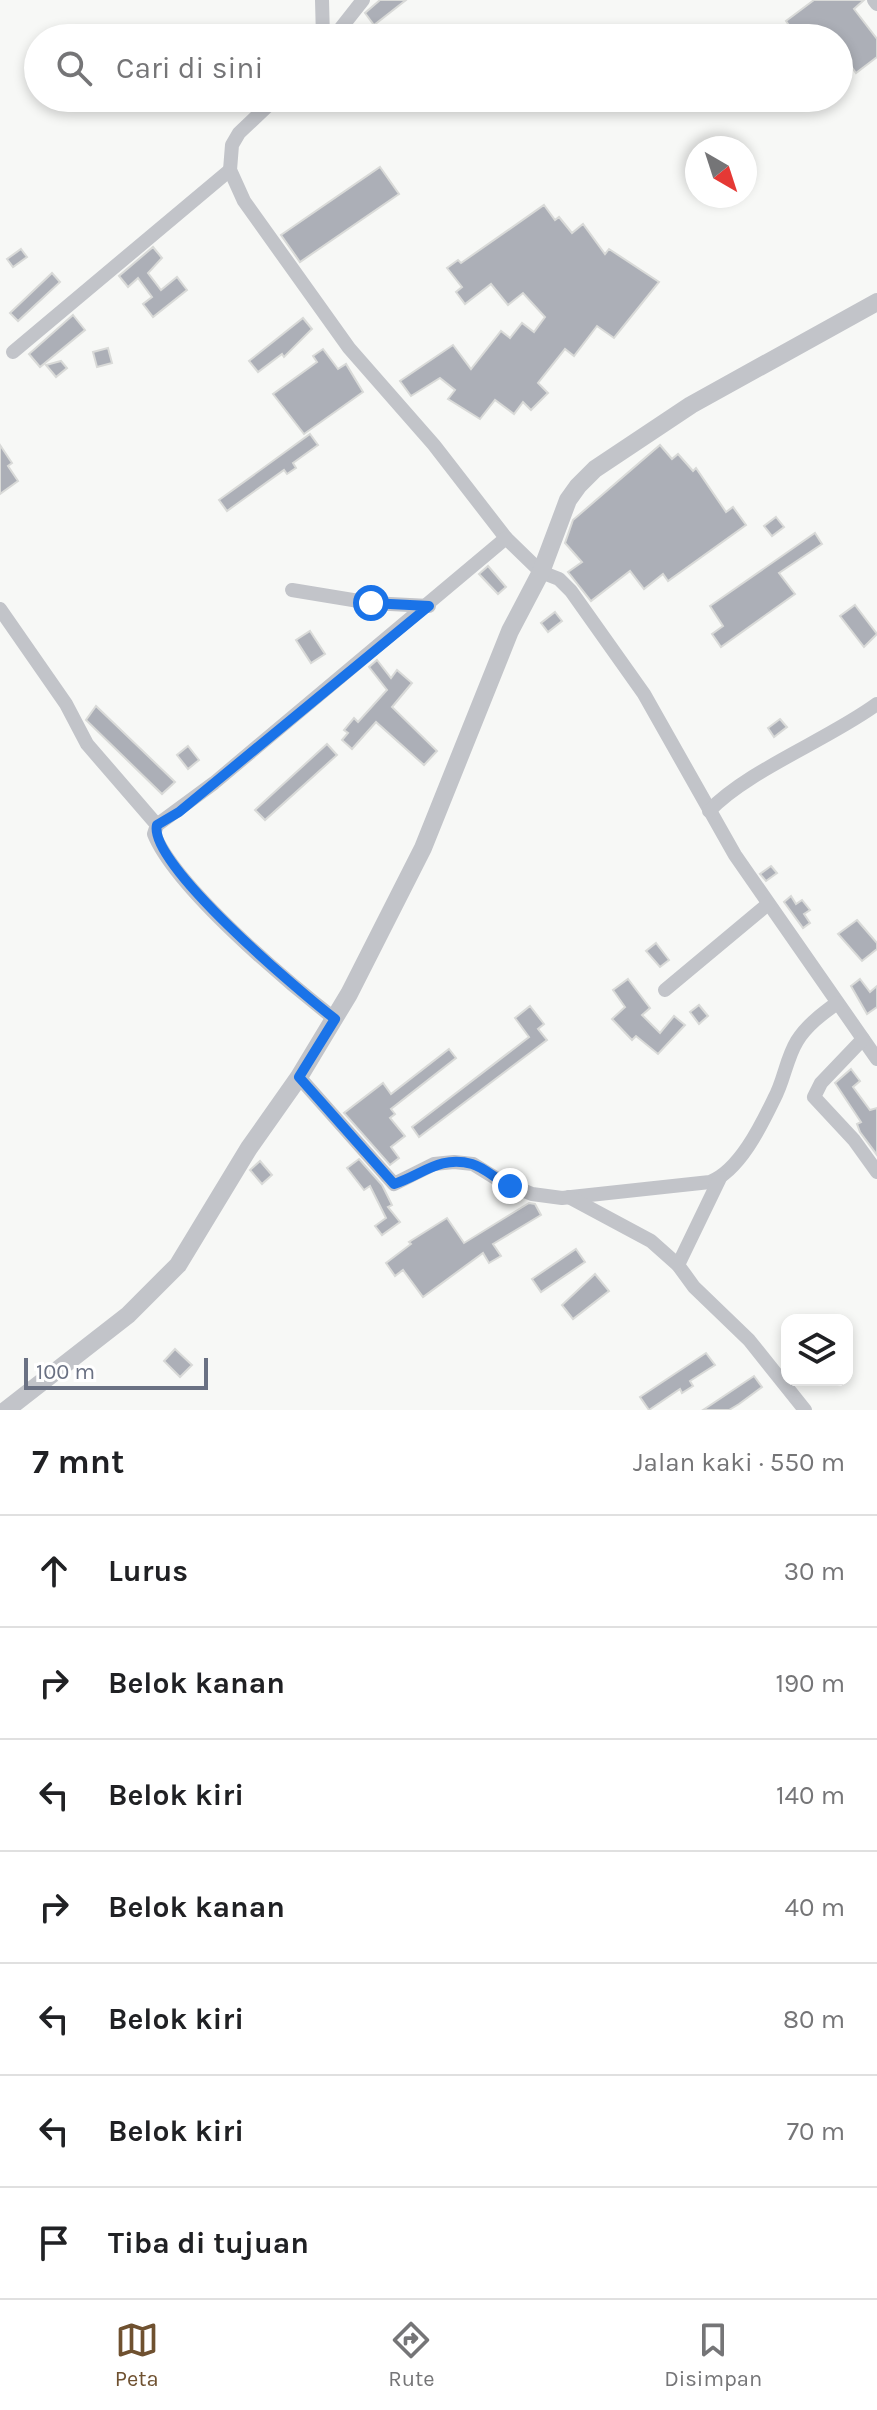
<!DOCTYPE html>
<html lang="id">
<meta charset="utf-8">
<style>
body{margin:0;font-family:Karla,sans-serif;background:#f6f6f6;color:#202124}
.controls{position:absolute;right:24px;bottom:24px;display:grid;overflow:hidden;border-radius:16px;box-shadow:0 4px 12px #0003}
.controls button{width:72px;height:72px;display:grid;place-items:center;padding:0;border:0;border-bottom:2px solid #e0e0e0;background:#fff;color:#202124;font:40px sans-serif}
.compass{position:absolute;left:685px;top:136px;width:72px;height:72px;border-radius:50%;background:#fff;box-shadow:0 4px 12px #0003;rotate:141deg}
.scale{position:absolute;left:24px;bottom:20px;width:184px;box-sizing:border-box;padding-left:8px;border:4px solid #6a7183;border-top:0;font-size:22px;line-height:28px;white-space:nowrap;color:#6a7183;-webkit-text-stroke:6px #fff;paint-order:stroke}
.stop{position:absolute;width:24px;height:24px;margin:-18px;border:6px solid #1a73e8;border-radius:50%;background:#fff}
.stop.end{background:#1a73e8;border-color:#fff;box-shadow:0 2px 8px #0008}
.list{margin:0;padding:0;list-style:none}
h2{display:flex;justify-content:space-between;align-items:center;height:104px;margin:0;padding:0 32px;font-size:34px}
h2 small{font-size:26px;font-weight:400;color:#757577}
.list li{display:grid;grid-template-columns:52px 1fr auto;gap:24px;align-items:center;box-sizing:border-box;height:112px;padding:0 32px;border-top:2px solid #e0e0e0}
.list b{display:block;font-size:30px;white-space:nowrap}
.list em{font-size:26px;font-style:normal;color:#757577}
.icon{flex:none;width:44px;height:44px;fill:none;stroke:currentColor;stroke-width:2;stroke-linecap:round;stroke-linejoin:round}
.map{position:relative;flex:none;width:877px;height:1410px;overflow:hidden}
.search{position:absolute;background:#fff;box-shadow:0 4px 12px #0003;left:24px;right:24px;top:24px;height:88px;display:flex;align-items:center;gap:20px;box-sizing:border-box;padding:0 28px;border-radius:44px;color:#757577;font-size:30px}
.sheet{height:888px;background:#fff}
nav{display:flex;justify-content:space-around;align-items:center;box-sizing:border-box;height:112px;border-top:2px solid #e0e0e0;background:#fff;font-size:22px;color:#757577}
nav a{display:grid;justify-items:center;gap:4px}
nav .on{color:#6f5130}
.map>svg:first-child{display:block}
.building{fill:#acafb7;stroke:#d9dad8;stroke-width:2}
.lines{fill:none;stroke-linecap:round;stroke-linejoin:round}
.minor{stroke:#c2c4c9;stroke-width:14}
.tertiary{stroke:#c2c4c9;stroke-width:18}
.route{stroke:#1a73e8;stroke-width:10}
</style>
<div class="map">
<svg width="877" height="1410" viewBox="0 0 877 1410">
<rect width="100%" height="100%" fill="#f7f8f6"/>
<g class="building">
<polygon points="380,0 406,0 374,25 365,13"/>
<polygon points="814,0 864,0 854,9 877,39 877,57 856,73 848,62 839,68 839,38 798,38 786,21"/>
<polygon points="380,167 399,194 300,262 281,235"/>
<polygon points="544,205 555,220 559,217 572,233 583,224 605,254 609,249 659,282 614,338 597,326 574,356 565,349 538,383 548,393 531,410 523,402 514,414 495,400 480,419 448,399 455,390 440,378 411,396 400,381 453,345 471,369 501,331 510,338 522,323 534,332 545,317 523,293 508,305 491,284 465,304 456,292 462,287 447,268 458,260 461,263"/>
<polygon points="153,247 162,258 148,273 161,290 177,277 187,290 153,317 143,304 152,297 138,278 128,287 119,276"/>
<polygon points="21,249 27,257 13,267 7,259"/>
<polygon points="52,273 60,282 18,321 10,313"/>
<polygon points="73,315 85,330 40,367 29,354"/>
<polygon points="303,318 312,329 284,357 282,354 258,372 249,361"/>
<polygon points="108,348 112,363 97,367 93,352"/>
<polygon points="323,349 338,369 346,364 363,392 304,434 273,394 317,362 313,356"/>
<polygon points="61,361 67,368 56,377 46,365"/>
<polygon points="310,434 318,445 293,463 296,468 287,474 284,470 227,511 219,500"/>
<polygon points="0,445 12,463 8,466 18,481 0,494"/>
<polygon points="660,445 672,459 678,454 693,471 696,468 726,512 733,507 746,525 668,581 663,574 644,589 630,571 591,601 568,572 582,562 565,543 573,520"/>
<polygon points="776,517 784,527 772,536 764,526"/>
<polygon points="815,533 822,544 779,573 795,594 721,647 712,634 723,626 710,606"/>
<polygon points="488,566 506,587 498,594 479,574"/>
<polygon points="855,605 877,634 864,647 840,616"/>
<polygon points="555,612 562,621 548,632 541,623"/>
<polygon points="310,631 325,654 311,663 296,640"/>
<polygon points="377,660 391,678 397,670 412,683 392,707 437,751 424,765 376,722 352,749 342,740 348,733 344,730 354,718 358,722 387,690 369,667"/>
<polygon points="96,706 175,782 162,794 86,720"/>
<polygon points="780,719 787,727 774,737 768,728"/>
<polygon points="327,744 337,755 265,820 255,810"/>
<polygon points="188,746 199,760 188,769 177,755"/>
<polygon points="771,866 777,873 766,881 760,874"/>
<polygon points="791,896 796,904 802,900 810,910 804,914 810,923 803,928 784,902"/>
<polygon points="857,920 877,943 877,949 862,961 838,934"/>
<polygon points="656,943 669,960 660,967 646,951"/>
<polygon points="628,979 650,1008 642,1015 660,1033 674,1016 685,1025 658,1054 636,1036 632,1040 612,1019 625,1007 613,990"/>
<polygon points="860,979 870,992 877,986 877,1007 867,1014 851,986"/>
<polygon points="699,1005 708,1016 699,1024 690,1012"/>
<polygon points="530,1006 544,1024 538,1029 547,1040 419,1137 412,1127 529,1037 515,1018"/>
<polygon points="449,1049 456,1058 391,1109 395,1114 390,1118 405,1136 391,1147 399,1158 390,1165 344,1113 383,1083 391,1094"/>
<polygon points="851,1069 860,1081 853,1087 870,1110 877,1108 877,1155 860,1132 857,1124 861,1122 835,1083"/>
<polygon points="359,1159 382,1185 392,1205 388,1207 400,1222 382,1235 375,1226 386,1218 370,1186 364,1190 347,1168"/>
<polygon points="260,1161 272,1175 262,1184 250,1170"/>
<polygon points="529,1203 535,1204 541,1215 493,1244 501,1256 489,1263 483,1253 423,1297 403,1270 395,1276 386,1263 411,1244 409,1242 447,1218 464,1243"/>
<polygon points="576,1249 585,1262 541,1292 532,1279"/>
<polygon points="595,1274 609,1291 573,1319 562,1305"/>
<polygon points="175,1349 192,1365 180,1377 164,1361"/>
<polygon points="706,1353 715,1365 690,1381 693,1386 682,1393 680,1389 649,1410 640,1397"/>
<polygon points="754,1376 762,1387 739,1404 729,1410 703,1410"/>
</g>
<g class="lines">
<g class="minor">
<polyline points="322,0 323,38"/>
<polyline points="874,0 877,4"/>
<polyline points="333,38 363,0"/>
<polyline points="276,98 239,133 232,145 230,170 244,201 349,348 434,445 506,538 541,572 559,579 571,591 644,694 735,855 877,1059"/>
<polyline points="13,352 230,170"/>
<polyline points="292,590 371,603 429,606"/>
<path d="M 0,609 L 66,704 L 87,744 L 157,825 L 154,834 C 176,888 287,982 335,1019"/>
<path d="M 709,811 C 748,770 828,740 877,704"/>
<polyline points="157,825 214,783 506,538"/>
<polyline points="665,990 768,904"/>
<polyline points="863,1039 821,1083 814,1097 854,1140 877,1172"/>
<path d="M 299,1077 L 394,1184 L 434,1164 L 454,1162 L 473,1164 L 502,1182 L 532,1194 L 562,1198 L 710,1182 C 739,1171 761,1126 774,1099 C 784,1081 786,1059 797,1041 C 807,1025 822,1014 837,1003"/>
<polyline points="720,1178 678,1265 694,1287 749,1340 805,1410"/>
<polyline points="569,1197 651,1241 678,1265"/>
</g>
<polyline class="tertiary" points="6,1410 128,1315 178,1265 249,1148 299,1077 349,994 423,848 510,631 541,572 568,500 578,486 595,469 691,405 877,302"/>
</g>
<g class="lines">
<path class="route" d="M 371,603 L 429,606 L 179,812 L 157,825 C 147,863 301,993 335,1019 L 299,1077 L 394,1184 C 422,1175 440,1155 472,1164 C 486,1168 496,1180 510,1186"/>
</g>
</svg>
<div class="controls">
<button><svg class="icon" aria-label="layers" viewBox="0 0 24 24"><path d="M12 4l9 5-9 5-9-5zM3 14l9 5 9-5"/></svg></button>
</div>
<svg class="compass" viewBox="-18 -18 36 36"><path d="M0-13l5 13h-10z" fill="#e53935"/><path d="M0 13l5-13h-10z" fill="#757577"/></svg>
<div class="scale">100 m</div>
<div class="stop" style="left:371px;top:603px"></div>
<div class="stop end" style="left:510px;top:1186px"></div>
<div class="search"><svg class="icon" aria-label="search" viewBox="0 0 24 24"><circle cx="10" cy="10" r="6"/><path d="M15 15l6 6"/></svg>Cari di sini</div>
</div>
<section class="sheet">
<h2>7 mnt<small>Jalan kaki · 550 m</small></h2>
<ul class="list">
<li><svg class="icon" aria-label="ahead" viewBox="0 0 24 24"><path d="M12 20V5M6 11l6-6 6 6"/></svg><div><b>Lurus</b></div><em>30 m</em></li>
<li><svg class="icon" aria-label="right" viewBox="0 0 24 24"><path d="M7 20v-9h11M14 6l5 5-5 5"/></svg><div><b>Belok kanan</b></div><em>190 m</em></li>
<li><svg class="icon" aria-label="left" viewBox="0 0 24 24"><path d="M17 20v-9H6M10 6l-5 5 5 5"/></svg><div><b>Belok kiri</b></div><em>140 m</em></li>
<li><svg class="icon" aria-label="right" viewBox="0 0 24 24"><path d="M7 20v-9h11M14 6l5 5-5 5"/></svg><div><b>Belok kanan</b></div><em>40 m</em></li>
<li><svg class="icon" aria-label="left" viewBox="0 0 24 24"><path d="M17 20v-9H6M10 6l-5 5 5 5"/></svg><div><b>Belok kiri</b></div><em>80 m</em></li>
<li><svg class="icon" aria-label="left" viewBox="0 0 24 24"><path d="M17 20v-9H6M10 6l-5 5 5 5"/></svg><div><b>Belok kiri</b></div><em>70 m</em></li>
<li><svg class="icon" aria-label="arrive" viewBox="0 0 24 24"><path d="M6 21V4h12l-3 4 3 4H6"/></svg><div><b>Tiba di tujuan</b></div></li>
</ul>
</section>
<nav>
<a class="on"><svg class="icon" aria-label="map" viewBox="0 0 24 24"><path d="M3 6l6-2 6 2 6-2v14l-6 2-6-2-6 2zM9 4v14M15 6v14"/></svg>Peta</a>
<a><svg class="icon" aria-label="directions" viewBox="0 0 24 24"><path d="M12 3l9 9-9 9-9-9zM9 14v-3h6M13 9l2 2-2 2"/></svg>Rute</a>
<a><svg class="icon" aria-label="saved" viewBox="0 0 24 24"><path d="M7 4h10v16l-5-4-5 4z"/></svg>Disimpan</a>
</nav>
